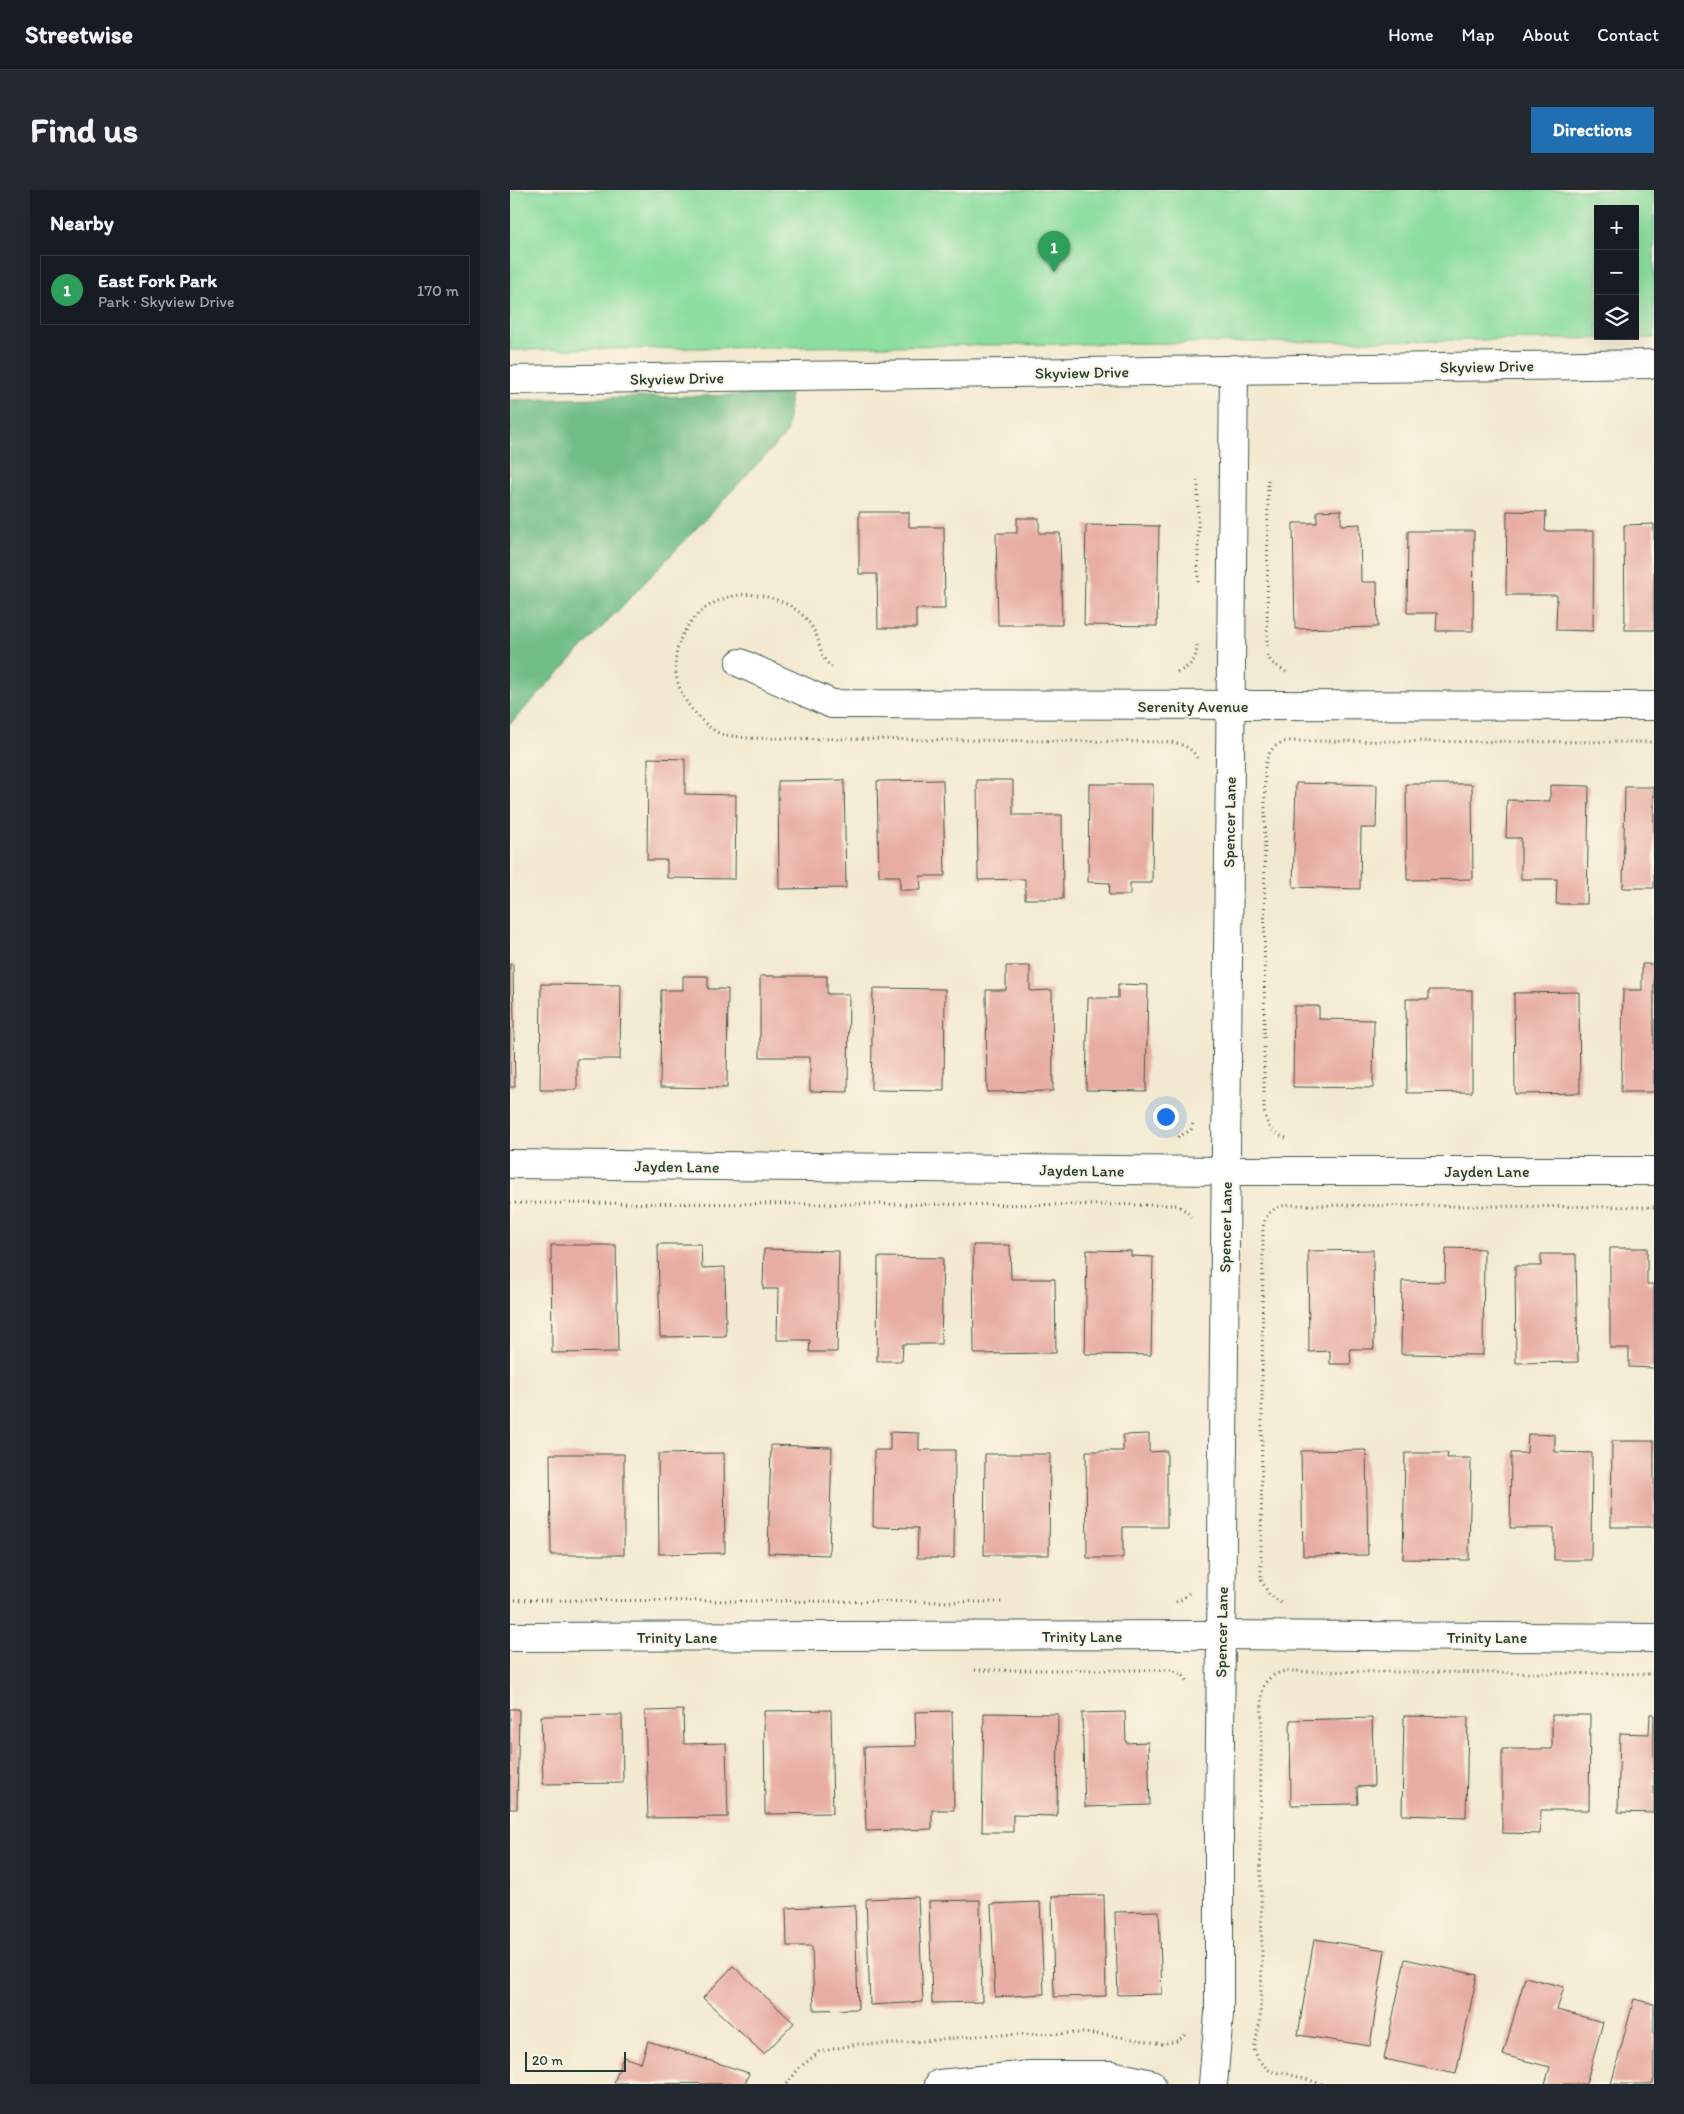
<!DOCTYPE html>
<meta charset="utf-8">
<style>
body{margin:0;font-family:Itim,sans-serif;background:#242831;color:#f1f3f6}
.controls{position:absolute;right:15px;top:15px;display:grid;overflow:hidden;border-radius:0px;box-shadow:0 5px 20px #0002}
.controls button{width:45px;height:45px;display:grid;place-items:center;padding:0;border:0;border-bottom:1px solid #363941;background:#171b24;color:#f1f3f6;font:25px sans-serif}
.scale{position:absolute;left:15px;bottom:12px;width:101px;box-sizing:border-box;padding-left:5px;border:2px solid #1f3d34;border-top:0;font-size:14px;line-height:18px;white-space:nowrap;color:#1f3d34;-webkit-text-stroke:4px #fcf5e5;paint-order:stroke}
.you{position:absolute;left:655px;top:926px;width:18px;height:18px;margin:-12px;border:4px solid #fff;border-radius:50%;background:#1a73e8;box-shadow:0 0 0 8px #1a73e833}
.badge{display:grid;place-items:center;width:32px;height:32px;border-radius:50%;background:#1f6fb2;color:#fff;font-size:16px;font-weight:700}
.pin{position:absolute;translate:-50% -41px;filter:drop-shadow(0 1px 2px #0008)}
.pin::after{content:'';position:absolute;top:26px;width:18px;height:15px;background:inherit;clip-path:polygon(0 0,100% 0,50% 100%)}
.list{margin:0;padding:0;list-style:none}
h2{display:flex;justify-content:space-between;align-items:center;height:65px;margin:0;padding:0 20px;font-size:21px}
h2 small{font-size:16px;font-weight:400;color:#9ea1a6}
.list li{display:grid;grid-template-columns:32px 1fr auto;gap:15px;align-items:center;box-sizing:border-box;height:70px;margin:0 10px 10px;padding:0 10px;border:1px solid #363941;border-radius:0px}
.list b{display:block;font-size:19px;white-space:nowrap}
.list p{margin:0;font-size:16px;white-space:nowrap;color:#9ea1a6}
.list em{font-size:16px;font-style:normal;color:#9ea1a6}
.icon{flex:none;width:28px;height:28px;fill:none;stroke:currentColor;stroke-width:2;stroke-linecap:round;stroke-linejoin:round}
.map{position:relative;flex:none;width:1144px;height:1894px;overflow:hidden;border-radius:0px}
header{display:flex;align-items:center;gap:30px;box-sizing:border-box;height:70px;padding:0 25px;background:#171b24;border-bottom:1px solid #363941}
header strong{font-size:24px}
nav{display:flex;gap:28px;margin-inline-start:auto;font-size:18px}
.intro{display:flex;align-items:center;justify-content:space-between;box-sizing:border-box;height:120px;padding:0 30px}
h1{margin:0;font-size:35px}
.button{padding:12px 22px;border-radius:0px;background:#1f6fb2;color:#fff;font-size:18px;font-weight:700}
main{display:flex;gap:30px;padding:0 30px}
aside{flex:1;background:#171b24;border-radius:0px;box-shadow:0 5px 20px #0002}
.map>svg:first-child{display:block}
.green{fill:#8cde9f;stroke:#568e6a;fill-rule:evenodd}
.forest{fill:#71bd86;stroke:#487d5d}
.building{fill:#e8ada2}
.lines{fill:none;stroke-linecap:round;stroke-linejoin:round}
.minor-casing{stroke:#3f574b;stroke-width:30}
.tertiary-casing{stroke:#3f574b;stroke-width:30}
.path{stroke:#3f574b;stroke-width:3;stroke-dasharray:1 4;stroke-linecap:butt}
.minor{stroke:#fff;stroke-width:28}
.tertiary{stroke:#fff;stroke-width:28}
.labels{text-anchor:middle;stroke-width:4;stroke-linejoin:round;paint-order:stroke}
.street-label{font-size:16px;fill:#1f3d34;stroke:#fcf5e5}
</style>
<header>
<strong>Streetwise</strong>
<nav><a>Home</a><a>Map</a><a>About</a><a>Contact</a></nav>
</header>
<div class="intro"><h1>Find us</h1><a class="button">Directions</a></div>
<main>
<aside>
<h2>Nearby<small></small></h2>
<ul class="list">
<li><span class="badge" style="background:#2e9e5b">1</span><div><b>East Fork Park</b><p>Park · Skyview Drive</p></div><em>170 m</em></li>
</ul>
</aside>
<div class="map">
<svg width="1144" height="1894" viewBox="0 0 1144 1894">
<rect width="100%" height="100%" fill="#fcf5e5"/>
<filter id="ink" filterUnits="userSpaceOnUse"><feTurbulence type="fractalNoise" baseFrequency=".02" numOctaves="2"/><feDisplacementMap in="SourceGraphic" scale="10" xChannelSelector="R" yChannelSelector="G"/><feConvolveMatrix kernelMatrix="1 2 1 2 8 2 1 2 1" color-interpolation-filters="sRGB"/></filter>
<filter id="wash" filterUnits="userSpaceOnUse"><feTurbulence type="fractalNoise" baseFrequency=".0096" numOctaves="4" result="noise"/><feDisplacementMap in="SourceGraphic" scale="20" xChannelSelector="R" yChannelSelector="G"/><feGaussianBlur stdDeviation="1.12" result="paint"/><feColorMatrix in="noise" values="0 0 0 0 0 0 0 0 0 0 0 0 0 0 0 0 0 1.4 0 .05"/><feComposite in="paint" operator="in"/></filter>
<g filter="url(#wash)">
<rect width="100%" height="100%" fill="#f3e9d0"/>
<path class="green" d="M 0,0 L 1144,0 L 1144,148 L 0,160 ZM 1088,19 L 1125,19 L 1125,146 L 1088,146 Z"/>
<polygon class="forest" points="280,204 277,243 0,534 0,210"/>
<g id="blocks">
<g class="building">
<polygon points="831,320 831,335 850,334 851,392 867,392 868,437 785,439 783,333 807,333 807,321"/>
<polygon points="997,321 1036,322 1035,341 1084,341 1083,441 1046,440 1047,405 996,405"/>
<polygon points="349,322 399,322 399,337 434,337 435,419 406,419 406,438 368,438 367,384 349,384"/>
<polygon points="507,328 529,328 529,343 550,343 552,435 488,435 486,343 507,343"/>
<polygon points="1144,334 1144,440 1115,440 1114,335"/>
<polygon points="576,335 649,336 647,436 574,435"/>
<polygon points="898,341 964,341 963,441 926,441 927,423 897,423"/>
<polygon points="138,568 175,569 175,604 226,605 225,689 157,688 157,670 137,670"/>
<polygon points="334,590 336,698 269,699 268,591"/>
<polygon points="433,590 435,686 410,686 411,700 390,700 390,686 369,686 367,591"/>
<polygon points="467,590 503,590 503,625 552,625 553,709 515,709 515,689 468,690"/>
<polygon points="786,593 867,595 866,638 851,638 850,699 783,697"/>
<polygon points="579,594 643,594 642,693 620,693 620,705 599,705 600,693 578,692"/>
<polygon points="896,594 962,594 963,689 897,690"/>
<polygon points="1040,595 1079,596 1077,714 1046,714 1047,689 1011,689 1011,648 996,648 997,610 1040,611"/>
<polygon points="1115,597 1144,597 1144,698 1113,698"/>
<polygon points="0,774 3,774 5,897 0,897"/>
<polygon points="1132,774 1144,774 1144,902 1111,902 1113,800 1132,800"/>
<polygon points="496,776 520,776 520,801 542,800 543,901 477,902 476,800 496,800"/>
<polygon points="173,786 198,786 198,799 218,799 217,898 150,897 151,800 173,800"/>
<polygon points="250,786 317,786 317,804 339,804 338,902 300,901 300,867 250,867"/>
<polygon points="31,794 111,795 110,869 67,869 67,900 30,900"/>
<polygon points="608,794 638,795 636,901 576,900 578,808 608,808"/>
<polygon points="363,798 435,799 434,901 361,900"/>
<polygon points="919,800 962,800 962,902 897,903 896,809 919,809"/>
<polygon points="1069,802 1070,903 1005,904 1004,803"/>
<polygon points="784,816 809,816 809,829 864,830 863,898 783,897"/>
<polygon points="148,1054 191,1054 192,1078 215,1077 216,1146 150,1147"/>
<polygon points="41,1055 106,1055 108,1162 42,1163"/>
<polygon points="463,1055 500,1055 501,1089 545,1089 546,1163 464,1164"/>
<polygon points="936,1058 974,1059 973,1165 891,1164 892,1091 935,1092"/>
<polygon points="1100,1058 1137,1058 1137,1094 1144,1094 1144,1178 1119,1177 1119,1158 1100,1158"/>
<polygon points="254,1059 329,1061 327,1162 299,1162 300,1150 267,1150 268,1099 253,1099"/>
<polygon points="577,1060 621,1061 621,1066 643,1067 641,1165 575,1164"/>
<polygon points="863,1060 864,1159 840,1159 841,1174 820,1174 820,1161 799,1162 798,1061"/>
<polygon points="1031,1064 1066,1064 1068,1172 1006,1173 1005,1076 1031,1076"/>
<polygon points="368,1067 433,1068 431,1154 393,1154 392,1171 367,1171"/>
<polygon points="380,1242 409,1243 409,1260 445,1260 444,1368 407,1368 408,1338 363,1337 364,1260 380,1260"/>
<polygon points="639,1244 639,1262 657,1261 657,1337 613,1337 613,1368 577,1368 576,1261 613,1261 613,1245"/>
<polygon points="1018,1244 1045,1245 1045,1262 1082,1263 1081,1370 1044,1370 1044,1338 1000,1338 1001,1263 1017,1263"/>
<polygon points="1102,1251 1144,1251 1144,1337 1101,1337"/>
<polygon points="261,1255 322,1257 319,1365 258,1363"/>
<polygon points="856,1260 858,1365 793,1366 791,1261"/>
<polygon points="214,1263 215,1363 149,1364 148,1264"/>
<polygon points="895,1263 938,1263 937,1268 961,1268 959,1370 893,1369"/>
<polygon points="40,1264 114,1264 114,1365 41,1365"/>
<polygon points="475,1264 540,1264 539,1365 474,1365"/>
<polygon points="0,1519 9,1519 7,1619 0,1619"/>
<polygon points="173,1520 174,1554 216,1553 218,1627 138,1628 135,1521"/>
<polygon points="321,1520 323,1623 255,1624 254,1521"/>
<polygon points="442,1521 444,1620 422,1620 422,1639 356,1641 354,1557 406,1556 405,1522"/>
<polygon points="615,1522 616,1553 638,1552 640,1615 575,1617 572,1523"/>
<polygon points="474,1523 548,1524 547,1626 503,1625 503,1642 472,1642"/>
<polygon points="1140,1524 1144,1524 1144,1623 1108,1622 1110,1543 1139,1544"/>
<polygon points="112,1525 113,1593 33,1594 31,1526"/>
<polygon points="1042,1525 1080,1525 1079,1620 1031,1620 1030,1644 992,1643 992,1559 1042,1559"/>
<polygon points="894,1526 958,1527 956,1627 892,1625"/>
<polygon points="862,1528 864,1596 847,1597 848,1614 781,1615 780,1530"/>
<polygon points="594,1705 596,1806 544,1807 542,1706"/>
<polygon points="408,1707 413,1812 360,1815 356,1709"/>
<polygon points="470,1710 472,1812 422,1813 419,1711"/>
<polygon points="530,1712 534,1804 485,1807 481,1714"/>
<polygon points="345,1715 348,1819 304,1820 302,1756 277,1756 276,1718"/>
<polygon points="649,1721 652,1804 608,1805 605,1722"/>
<polygon points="804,1749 875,1760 860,1856 788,1845"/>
<polygon points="895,1769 967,1785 946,1884 874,1869"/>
<polygon points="223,1776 284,1833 254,1864 193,1808"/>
<polygon points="1015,1787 1054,1797 1047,1820 1093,1832 1076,1894 1035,1894 1040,1877 993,1865"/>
<polygon points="1124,1809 1144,1814 1144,1889 1142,1894 1101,1894"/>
<polygon points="138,1851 239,1883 235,1894 104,1893 113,1867 131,1873"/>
</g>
</g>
</g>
<g filter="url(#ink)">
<use href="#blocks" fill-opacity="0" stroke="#3f574b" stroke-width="1"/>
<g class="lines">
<defs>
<g id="minor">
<polyline points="230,473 322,514 1144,516"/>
<polyline points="0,974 715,981 1144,981"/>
<polyline points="0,1447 711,1445 1144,1448"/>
<polyline points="429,1894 520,1885 601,1885 641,1894"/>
<polyline points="703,1894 709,1824 709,1646 724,179"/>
</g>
<polyline id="tertiary" points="0,190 1144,174"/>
</defs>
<use href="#minor" class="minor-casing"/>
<use href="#tertiary" class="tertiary-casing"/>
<g class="path">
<polyline points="758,290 757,464 761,472 776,482"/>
<polyline points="688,392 688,289"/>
<path d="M 322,477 C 311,469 311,458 307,447 C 301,433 293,423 280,416 C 203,373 129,460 185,523 C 192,531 201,540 211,544 C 218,546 227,546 234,548 L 658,552 C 671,553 681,557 687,568"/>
<path d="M 667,482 C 680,477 687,470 687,455"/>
<polyline points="668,947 681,940 683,934"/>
<path d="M 776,948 C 761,943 756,935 754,920 L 755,576 C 758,562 764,553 778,551 L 1144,552"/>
<polyline points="0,1013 666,1015 676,1021 683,1030"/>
<polyline points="0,1410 494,1412"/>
<polyline points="666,1412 673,1409 679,1403"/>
<path d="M 771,1413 L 759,1404 L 751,1390 L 753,1037 C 755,1023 764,1017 778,1015 L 1144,1017"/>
<polyline points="465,1480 662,1480 672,1484 679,1493"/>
<polyline points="277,1894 289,1878 309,1862 347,1854 384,1854 476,1845 572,1843 597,1845 653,1854 667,1851 675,1845"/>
<path d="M 812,1894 L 778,1884 L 761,1882 L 749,1871 L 744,1859 L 750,1831 L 752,1769 L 750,1642 L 752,1502 C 754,1490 764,1483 776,1481 L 1144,1484"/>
</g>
<use href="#minor" class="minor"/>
<use href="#tertiary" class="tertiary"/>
</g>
</g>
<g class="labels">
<g class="street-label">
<text transform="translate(977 176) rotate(-1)" y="6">Skyview Drive</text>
<text transform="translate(572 182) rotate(-1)" y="6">Skyview Drive</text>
<text transform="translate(167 188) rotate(-1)" y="6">Skyview Drive</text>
<text x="683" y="522">Serenity Avenue</text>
<text transform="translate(719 632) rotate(-89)" y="6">Spencer Lane</text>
<text transform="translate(167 976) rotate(1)" y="6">Jayden Lane</text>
<text transform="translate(572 980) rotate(1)" y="6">Jayden Lane</text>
<text x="977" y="987">Jayden Lane</text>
<text transform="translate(715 1037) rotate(-89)" y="6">Spencer Lane</text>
<text transform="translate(711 1442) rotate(-89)" y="6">Spencer Lane</text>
<text x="572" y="1452">Trinity Lane</text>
<text x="167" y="1453">Trinity Lane</text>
<text x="977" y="1453">Trinity Lane</text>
</g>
</g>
</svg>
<div class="controls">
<button>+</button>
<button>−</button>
<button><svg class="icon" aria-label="layers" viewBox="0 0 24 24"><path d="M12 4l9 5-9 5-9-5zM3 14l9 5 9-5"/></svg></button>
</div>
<div class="scale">20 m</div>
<div class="you"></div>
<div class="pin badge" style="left:544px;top:82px;background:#2e9e5b">1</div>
</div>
</main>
